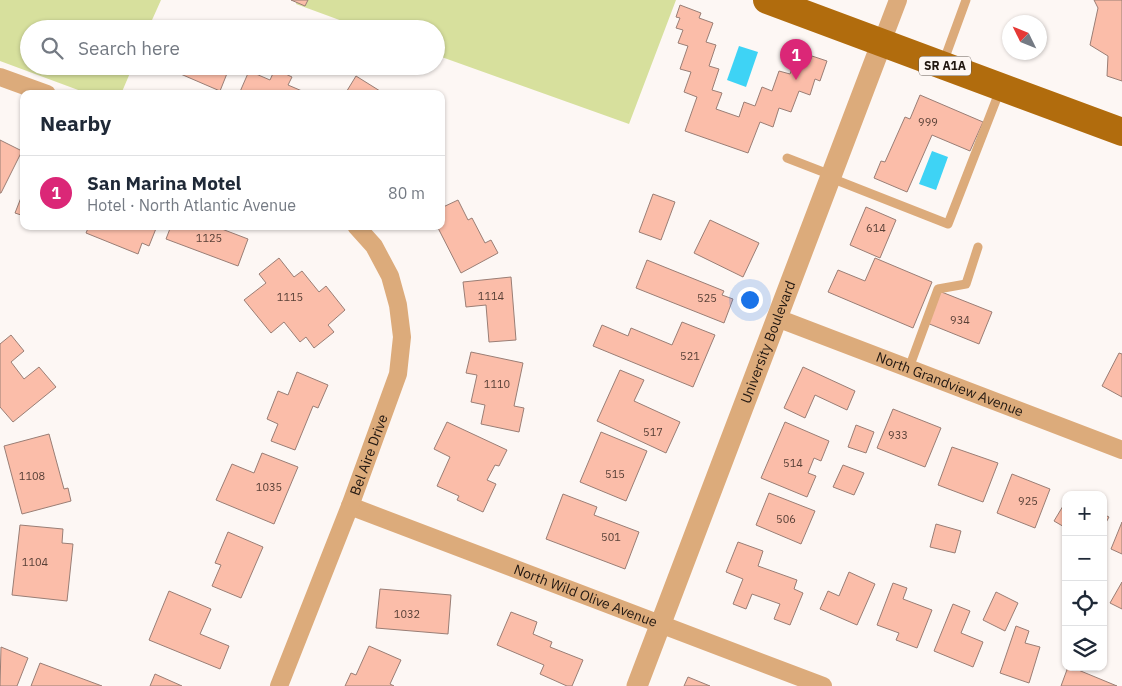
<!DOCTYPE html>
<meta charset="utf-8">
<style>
body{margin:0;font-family:"IBM Plex Sans",sans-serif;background:#f2f2f3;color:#1f2937}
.controls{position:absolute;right:15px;bottom:15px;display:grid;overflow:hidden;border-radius:10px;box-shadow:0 1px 4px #0004}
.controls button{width:45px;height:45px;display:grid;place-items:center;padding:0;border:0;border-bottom:1px solid #e0e1e3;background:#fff;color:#1f2937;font:25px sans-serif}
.compass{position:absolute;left:1002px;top:15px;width:45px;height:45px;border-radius:50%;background:#fff;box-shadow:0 1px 4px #0004;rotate:313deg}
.you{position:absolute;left:749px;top:299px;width:18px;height:18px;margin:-12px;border:4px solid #fff;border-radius:50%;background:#1a73e8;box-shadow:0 0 0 8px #1a73e833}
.badge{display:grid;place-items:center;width:32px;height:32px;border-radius:50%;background:#db2777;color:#fff;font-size:16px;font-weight:700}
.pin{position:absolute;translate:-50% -41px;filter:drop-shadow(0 1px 2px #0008)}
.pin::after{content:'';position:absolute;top:26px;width:18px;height:15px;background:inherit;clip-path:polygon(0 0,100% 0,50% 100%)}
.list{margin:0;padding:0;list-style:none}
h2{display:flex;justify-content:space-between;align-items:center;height:65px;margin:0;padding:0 20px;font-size:21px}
h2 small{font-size:16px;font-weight:400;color:#747a83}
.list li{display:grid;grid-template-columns:32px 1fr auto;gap:15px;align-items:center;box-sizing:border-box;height:75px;padding:0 20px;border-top:1px solid #e0e1e3}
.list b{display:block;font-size:19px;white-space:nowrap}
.list p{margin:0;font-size:16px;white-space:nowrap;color:#747a83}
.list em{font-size:16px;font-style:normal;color:#747a83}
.icon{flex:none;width:28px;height:28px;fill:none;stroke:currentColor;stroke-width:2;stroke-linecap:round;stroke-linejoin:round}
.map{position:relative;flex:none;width:1122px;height:686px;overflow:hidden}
.search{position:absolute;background:#fff;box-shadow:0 1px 4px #0004;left:20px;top:20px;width:425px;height:55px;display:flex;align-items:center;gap:12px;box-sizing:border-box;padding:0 18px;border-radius:28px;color:#747a83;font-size:19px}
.panel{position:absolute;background:#fff;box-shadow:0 1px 4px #0004;left:20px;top:90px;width:425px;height:140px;border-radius:10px}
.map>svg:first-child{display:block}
.green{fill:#d7e09d}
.water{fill:#3ed3f5}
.building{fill:#fbbda9;stroke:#9a7e75}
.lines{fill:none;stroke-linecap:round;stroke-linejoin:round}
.service{stroke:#dcab7b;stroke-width:9}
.minor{stroke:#dcab7b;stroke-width:18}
.tertiary{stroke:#dcab7b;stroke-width:21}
.primary{stroke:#b16c0d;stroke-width:28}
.labels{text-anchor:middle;stroke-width:5;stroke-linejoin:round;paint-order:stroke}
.number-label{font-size:11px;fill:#584037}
.shield{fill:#fdf7f4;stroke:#635a55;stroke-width:1}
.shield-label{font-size:12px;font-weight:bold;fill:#211711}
.street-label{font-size:14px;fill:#211711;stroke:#fdf7f4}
</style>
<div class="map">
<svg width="1122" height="686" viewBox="0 0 1122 686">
<rect width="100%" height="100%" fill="#fdf7f4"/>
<g class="green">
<polygon points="0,0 161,0 148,29 29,29 29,66 133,66 121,94 89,94 0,61"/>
<polygon points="297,0 676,0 629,124 436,55 436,29 364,29 296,4"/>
</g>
<g class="water">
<polygon points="739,46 758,52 746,87 727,80"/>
<polygon points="932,151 948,157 936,190 919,184"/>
</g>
<g class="building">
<polygon points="291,0 308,0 305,6"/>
<polygon points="1094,0 1122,0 1122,81 1107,76 1108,56 1090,45 1098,8"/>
<polygon points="680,5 701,13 699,18 713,23 706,42 716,45 709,66 719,69 712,90 722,93 716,109 739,117 744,102 755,106 762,87 772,91 779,71 790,74 797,56 810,61 812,56 827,61 820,81 815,79 810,95 799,91 791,112 779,108 773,127 760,122 748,153 685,131 697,97 684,92 691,72 680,69 688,46 678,43 683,30 676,28 680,18 676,17"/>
<polygon points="162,66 230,66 220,91"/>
<polygon points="275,69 292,77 288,85 309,94 239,94 249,71 270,80"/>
<polygon points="356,76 380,91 378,94 345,94"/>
<polygon points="920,95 983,122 970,151 932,135 907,192 874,178 881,161 885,162 905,117 910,119"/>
<polygon points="0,140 22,151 1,193 0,193"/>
<polygon points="24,190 24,216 15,213"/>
<polygon points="653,194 675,202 661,240 639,232"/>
<polygon points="458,200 468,220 472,218 485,243 491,240 498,253 461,273 437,226 441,226 441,208"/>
<polygon points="866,207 896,220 880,258 850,245"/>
<polygon points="710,220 759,243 743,277 694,253"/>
<polygon points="89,226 157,226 149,246 142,243 138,254 86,233"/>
<polygon points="171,226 214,226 248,239 238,266 166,239"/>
<polygon points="279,258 294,277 302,271 319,292 326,286 345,310 328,325 334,332 314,348 306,337 300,342 284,322 271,333 244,300 266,283 259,274"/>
<polygon points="875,258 932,282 913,328 828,292 838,270 865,281"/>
<polygon points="647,260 724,291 722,295 733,299 724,323 636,288"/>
<polygon points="511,277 516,340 489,342 486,305 466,307 463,282"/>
<polygon points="939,291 992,312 979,344 927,323"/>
<polygon points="682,322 715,335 693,387 593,346 602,325 628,336 631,328 672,345"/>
<polygon points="11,335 24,351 11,362 24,379 39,367 56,387 13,422 0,407 0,344"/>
<polygon points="471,352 523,363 514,406 524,408 519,432 481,424 485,405 471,402 477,375 466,373"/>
<polygon points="1119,353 1122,354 1122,397 1102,386"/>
<polygon points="803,367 855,391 847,410 815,395 805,418 784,408"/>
<polygon points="620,370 644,380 634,401 680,422 666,453 597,421"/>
<polygon points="297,372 328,385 318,408 313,406 295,450 271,441 278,424 267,419 278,391 288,395"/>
<polygon points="893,409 941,428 925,467 877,448"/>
<polygon points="447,422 507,450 499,466 495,465 487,480 496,484 483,512 457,500 459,496 437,486 450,457 434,449"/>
<polygon points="785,422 829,441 821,461 814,458 808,473 816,476 807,497 761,478"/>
<polygon points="856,425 874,432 866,453 848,447"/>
<polygon points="601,432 647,451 626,501 580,482"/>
<polygon points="49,434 64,489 68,488 71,501 22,514 4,446"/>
<polygon points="952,447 998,463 983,502 938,485"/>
<polygon points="262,453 298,467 274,524 216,500 232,464 254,473"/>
<polygon points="843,465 864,473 854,495 833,487"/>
<polygon points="1012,474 1050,489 1035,528 997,513"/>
<polygon points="769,493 815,511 801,544 756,525"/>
<polygon points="563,494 597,507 594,515 639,532 625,569 546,539"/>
<polygon points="1066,501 1066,528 1054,521"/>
<polygon points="1103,514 1109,517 1103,528"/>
<polygon points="1122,522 1122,554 1111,549"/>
<polygon points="936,524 961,531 955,553 930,547"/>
<polygon points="20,525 63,529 62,543 73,544 67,601 12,595"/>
<polygon points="228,532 263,547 241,598 212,586 221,565 215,563"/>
<polygon points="738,542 763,551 758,566 797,580 794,589 803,593 790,625 774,619 780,604 752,594 746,609 733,604 743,579 726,572"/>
<polygon points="849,572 875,584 857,625 820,609 828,591 839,596"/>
<polygon points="1122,582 1122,609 1110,603"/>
<polygon points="893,583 907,588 903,599 932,610 917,648 896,640 899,633 877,625"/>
<polygon points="380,589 451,595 448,634 376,628"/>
<polygon points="169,591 211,609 200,634 229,646 220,669 149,640"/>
<polygon points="996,592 1018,603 1005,631 983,620"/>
<polygon points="953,604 970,611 961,633 983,642 973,667 934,651"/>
<polygon points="511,612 537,622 533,634 552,642 550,647 583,660 572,686 567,686 540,674 544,665 497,645"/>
<polygon points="1016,626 1029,631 1025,643 1040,647 1029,683 1000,673"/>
<polygon points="369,646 401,660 390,684 394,686 345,686 351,673 356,675"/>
<polygon points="1,647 28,658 17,686 0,686"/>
<polygon points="40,663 102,686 31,686"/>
<polygon points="1068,667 1071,667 1117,686 1061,686"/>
<polygon points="155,674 182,686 150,686"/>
<polygon points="688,677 710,686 684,686"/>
</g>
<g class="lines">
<g class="service">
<polyline points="943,63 966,0"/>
<polyline points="787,158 831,175"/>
<polyline points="831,178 948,224 1000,90"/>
<polyline points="909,368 938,289 966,284 978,247"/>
</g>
<g class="minor">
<polyline points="882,42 898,0"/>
<polyline points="0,77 47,94"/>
<path id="s1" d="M 777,318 L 1122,450"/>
<path id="s2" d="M 350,506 L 823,686"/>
<path id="s3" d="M 279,686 L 350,506 L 398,374 L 402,337 L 398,305 L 390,276 L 374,246 L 356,226"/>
</g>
<path class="tertiary" id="s4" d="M 637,686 L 882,42"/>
<polyline class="primary" points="767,0 1122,132"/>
</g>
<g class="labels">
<g class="number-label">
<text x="928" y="126">999</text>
<text x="876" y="232">614</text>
<text x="209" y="242">1125</text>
<text x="491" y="300">1114</text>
<text x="290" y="301">1115</text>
<text x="707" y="302">525</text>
<text x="960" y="324">934</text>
<text x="690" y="360">521</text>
<text x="497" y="388">1110</text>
<text x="653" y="436">517</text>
<text x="898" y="439">933</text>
<text x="793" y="467">514</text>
<text x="615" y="478">515</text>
<text x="32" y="480">1108</text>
<text x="269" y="491">1035</text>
<text x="1028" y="505">925</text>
<text x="786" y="523">506</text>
<text x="611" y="541">501</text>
<text x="35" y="566">1104</text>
<text x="407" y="618">1032</text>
</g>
<rect class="shield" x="919" y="56.5" width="52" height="19" rx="4"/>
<g class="shield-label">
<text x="945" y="70">SR A1A</text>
</g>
<g class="street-label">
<text dy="5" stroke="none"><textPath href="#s4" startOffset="368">University Boulevard</textPath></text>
<text dy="5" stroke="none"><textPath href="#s1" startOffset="185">North Grandview Avenue</textPath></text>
<text dy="5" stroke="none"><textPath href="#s3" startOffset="248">Bel Aire Drive</textPath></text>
<text dy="5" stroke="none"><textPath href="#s2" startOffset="252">North Wild Olive Avenue</textPath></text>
</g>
</g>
</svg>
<div class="controls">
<button>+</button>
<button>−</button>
<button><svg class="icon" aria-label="locate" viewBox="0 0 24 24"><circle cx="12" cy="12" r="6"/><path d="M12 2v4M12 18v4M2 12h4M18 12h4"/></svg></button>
<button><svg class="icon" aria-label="layers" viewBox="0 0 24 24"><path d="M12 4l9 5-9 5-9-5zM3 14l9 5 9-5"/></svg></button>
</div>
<svg class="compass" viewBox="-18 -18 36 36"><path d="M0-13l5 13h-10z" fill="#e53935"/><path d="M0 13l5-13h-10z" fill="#747a83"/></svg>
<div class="you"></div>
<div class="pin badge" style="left:796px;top:80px">1</div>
<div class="search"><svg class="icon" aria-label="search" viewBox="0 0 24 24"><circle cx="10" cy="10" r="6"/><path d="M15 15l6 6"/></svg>Search here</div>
<section class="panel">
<h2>Nearby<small></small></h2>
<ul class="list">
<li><span class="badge">1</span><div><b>San Marina Motel</b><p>Hotel · North Atlantic Avenue</p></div><em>80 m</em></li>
</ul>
</section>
</div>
